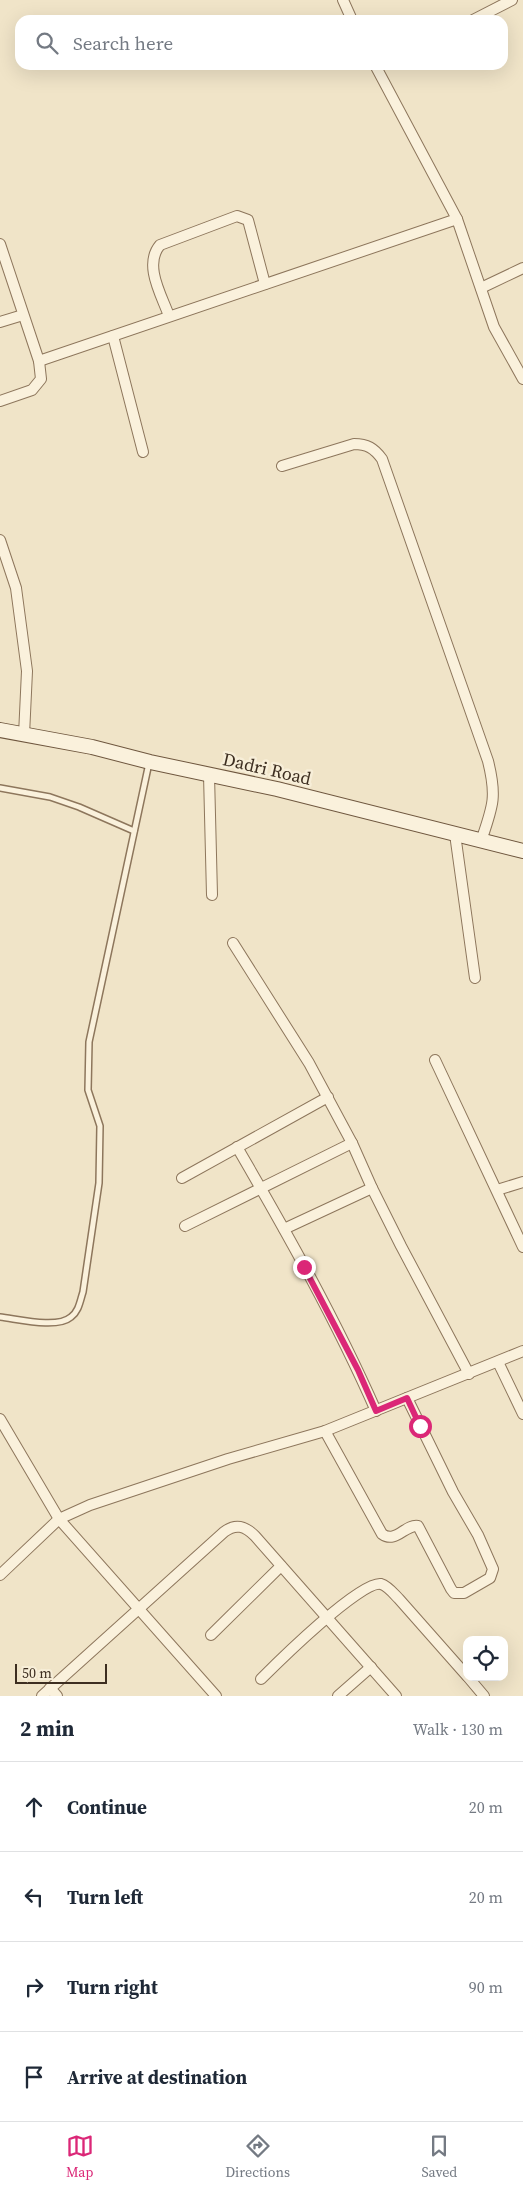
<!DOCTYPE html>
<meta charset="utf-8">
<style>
body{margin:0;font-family:"Source Serif 4",serif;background:#f6f6f7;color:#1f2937}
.controls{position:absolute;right:15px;bottom:15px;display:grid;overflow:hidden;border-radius:10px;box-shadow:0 5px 20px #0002}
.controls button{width:45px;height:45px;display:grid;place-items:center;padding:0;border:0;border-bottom:1px solid #e0e1e3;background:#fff;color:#1f2937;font:25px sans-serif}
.scale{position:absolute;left:15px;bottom:12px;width:92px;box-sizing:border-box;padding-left:5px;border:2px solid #3d2e20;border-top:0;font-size:14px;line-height:18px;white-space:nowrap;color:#3d2e20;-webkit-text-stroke:4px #f7eed8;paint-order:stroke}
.stop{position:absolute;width:15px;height:15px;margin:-11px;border:4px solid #db2777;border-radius:50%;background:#fff}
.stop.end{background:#db2777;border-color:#fff;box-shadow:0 1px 5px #0008}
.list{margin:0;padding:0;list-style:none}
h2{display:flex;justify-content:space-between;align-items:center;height:65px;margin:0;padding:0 20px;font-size:21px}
h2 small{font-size:16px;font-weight:400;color:#747a83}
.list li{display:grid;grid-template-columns:32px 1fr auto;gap:15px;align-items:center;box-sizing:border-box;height:90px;padding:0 20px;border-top:1px solid #e0e1e3}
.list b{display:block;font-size:19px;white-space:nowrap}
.list em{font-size:16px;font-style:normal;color:#747a83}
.icon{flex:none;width:28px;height:28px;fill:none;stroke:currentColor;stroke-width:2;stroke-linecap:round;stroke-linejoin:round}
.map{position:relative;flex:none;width:523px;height:1696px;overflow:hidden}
.search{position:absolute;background:#fff;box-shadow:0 5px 20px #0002;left:15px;right:15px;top:15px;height:55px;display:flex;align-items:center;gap:12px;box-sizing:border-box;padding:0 18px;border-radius:15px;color:#747a83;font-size:19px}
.sheet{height:425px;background:#fff}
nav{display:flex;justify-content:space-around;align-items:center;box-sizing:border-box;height:70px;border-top:1px solid #e0e1e3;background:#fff;font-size:14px;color:#747a83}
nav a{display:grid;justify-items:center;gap:2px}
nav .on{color:#db2777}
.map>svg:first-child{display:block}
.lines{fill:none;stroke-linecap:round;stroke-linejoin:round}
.service-casing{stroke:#8d765c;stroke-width:8}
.minor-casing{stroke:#8d765c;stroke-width:12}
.secondary-casing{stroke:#6f573f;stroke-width:16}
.service{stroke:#faf1dc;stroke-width:5}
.minor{stroke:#faf1dc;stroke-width:10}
.secondary{stroke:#faf1dc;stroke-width:14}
.route{stroke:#db2777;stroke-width:6}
.labels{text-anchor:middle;stroke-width:5;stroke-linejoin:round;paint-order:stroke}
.street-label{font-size:18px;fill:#3d2e20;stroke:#f7eed8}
</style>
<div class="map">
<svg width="523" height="1696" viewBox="0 0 523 1696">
<rect width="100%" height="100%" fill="#f0e4c8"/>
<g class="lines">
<defs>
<g id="service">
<polyline points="0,788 50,797 79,807 134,831"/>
<path d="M 0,1317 C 18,1319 57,1329 71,1317 C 79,1311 80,1301 83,1292 L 99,1183 L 100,1126 L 88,1090 L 89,1042 L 149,763"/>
</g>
<g id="minor">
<polyline points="343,0 352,20"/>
<polyline points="473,20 512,0"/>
<polyline points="375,65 457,219 494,327 523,379"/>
<polyline points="0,244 39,361 41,379 32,390 0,401"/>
<polyline points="481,288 523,268"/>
<path d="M 169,316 C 162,296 143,265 160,245 L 237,216 L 248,220 L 265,284"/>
<polyline points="0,322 23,315"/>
<polyline points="113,336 143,452"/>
<polyline points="39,361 457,219"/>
<path d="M 282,466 L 354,444 C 367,444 374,448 382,459 L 488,761 C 497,797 493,806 481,841"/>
<polyline points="0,540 16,588 27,671 24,735"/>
<polyline points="209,775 212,895"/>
<polyline points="455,834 475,978"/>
<polyline points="233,943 309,1063 352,1143 372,1188 401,1246 469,1374"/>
<polyline points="435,1060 523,1247"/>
<path d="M 237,1147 C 287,1233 336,1320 376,1411"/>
<polyline points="182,1178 328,1097"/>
<polyline points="497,1190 523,1182"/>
<polyline points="185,1226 352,1143"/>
<polyline points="284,1229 372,1188"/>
<polyline points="498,1362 523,1414"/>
<polyline points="0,1419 59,1519 216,1696"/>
<path d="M 325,1431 L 382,1534 C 396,1544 405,1524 418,1526 L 451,1589 L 454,1593 L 464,1593 L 490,1578 L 493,1569 L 478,1535 L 453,1492 L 407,1398"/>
<polyline points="0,1575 59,1519 90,1505 228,1459 325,1431 523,1351"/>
<polyline points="211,1635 281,1566"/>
<polyline points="468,1677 484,1696"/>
<path d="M 261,1679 C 278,1662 361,1580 381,1584 C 388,1586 394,1594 399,1599 L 467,1676"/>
<polyline points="50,1688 57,1696"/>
<path d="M 42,1696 L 224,1532 C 236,1523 245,1526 255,1536 L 396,1696"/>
<polyline points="338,1696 371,1667"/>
</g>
<polyline id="secondary" points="0,730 92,747 150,762 277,789 523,851"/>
</defs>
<use href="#service" class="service-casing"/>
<use href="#minor" class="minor-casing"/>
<use href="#secondary" class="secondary-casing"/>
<use href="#service" class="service"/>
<use href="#minor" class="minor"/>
<use href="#secondary" class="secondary"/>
</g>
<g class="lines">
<polyline class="route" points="304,1267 358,1370 376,1411 407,1398 420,1426"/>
</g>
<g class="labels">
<g class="street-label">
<text transform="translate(267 769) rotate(13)" y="6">Dadri Road</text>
</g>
</g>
</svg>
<div class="controls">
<button><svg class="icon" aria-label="locate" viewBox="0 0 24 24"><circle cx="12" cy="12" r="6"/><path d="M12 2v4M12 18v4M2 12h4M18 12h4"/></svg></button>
</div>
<div class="scale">50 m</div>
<div class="stop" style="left:420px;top:1426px"></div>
<div class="stop end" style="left:304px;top:1267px"></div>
<div class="search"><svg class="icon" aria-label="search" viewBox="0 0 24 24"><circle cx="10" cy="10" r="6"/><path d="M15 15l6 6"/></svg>Search here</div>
</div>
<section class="sheet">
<h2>2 min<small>Walk · 130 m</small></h2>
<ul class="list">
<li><svg class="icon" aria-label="ahead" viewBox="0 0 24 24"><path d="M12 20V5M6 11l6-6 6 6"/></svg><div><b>Continue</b></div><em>20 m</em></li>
<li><svg class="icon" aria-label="left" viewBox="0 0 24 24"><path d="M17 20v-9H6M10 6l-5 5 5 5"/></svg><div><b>Turn left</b></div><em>20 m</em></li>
<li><svg class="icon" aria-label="right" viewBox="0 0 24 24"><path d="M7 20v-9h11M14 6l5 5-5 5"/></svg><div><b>Turn right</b></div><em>90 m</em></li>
<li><svg class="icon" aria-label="arrive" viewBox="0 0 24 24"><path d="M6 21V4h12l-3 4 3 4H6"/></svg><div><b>Arrive at destination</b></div></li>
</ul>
</section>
<nav>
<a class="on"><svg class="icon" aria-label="map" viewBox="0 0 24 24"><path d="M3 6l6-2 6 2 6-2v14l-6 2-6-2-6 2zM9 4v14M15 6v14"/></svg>Map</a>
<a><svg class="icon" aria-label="directions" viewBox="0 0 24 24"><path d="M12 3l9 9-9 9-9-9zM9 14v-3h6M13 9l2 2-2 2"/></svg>Directions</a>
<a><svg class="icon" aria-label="saved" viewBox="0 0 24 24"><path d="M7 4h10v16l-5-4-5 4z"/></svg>Saved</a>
</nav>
